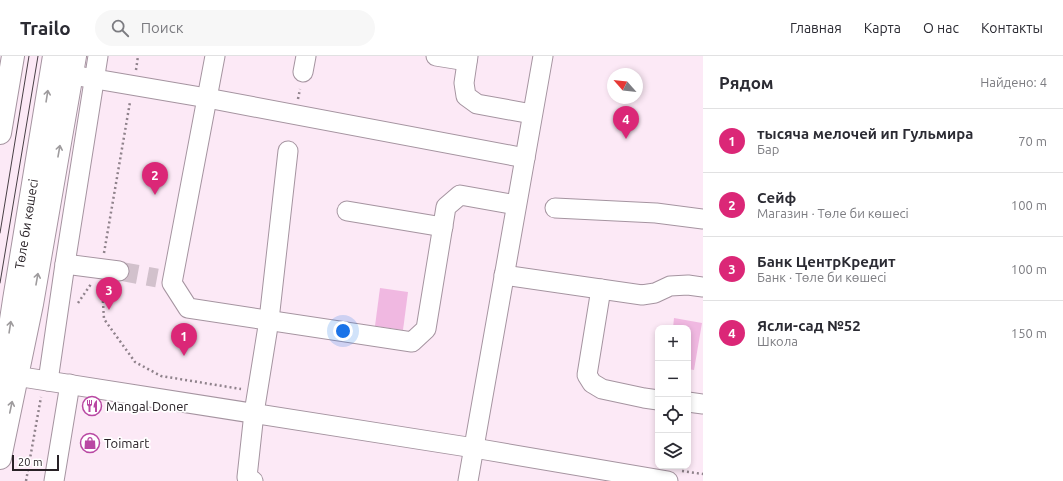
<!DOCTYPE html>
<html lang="ru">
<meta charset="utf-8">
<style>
body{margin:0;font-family:Ubuntu,sans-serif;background:#f7f7f7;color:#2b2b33}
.controls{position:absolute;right:12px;bottom:12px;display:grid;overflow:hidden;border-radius:8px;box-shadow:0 2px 6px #0003}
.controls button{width:36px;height:36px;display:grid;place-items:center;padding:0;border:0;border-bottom:1px solid #e1e1e2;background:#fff;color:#2b2b33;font:20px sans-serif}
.compass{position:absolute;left:607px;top:12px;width:36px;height:36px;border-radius:50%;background:#fff;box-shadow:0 2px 6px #0003;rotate:297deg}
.scale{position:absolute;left:12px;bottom:10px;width:47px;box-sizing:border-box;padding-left:4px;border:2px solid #282126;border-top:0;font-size:11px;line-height:14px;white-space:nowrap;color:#282126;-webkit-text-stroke:3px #fff;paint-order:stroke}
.you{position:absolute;left:343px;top:275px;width:14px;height:14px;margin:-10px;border:3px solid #fff;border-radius:50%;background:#1a73e8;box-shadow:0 0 0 6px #1a73e833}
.badge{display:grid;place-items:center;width:26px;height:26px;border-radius:50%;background:#db2777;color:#fff;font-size:13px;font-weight:700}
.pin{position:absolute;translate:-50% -33px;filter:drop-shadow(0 1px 2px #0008)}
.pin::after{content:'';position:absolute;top:21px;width:14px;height:12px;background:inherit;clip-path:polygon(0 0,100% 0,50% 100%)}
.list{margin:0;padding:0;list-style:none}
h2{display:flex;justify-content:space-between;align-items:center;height:52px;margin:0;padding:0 16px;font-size:17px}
h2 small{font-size:13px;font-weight:400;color:#7c7c81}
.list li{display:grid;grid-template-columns:26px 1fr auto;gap:12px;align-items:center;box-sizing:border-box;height:64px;padding:0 16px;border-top:1px solid #e1e1e2}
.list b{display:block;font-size:15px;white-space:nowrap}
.list p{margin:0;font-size:13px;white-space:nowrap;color:#7c7c81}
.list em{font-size:13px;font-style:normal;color:#7c7c81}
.icon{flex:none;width:22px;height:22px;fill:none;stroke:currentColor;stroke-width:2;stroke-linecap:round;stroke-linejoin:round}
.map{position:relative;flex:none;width:703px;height:425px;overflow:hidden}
header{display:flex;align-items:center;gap:24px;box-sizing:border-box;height:56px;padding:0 20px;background:#fff;border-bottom:1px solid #e1e1e2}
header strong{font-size:19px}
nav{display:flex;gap:22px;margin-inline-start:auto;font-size:14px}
.search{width:280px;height:36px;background:#f7f7f7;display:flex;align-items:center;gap:10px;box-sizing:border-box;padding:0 14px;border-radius:22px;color:#7c7c81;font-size:15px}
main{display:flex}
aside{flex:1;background:#fff}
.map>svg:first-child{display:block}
.green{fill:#f0b8e1}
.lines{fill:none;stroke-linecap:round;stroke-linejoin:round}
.minor-tunnel{stroke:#d2c1cc;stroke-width:19;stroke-dasharray:19 10;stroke-linecap:butt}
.minor-casing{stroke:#a594a0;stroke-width:21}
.major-casing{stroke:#a594a0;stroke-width:24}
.path{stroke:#8f828b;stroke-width:2.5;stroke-dasharray:2 3;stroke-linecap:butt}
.minor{stroke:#fff;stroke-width:19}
.major{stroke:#fff;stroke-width:22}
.tram{stroke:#483f45;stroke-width:1}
.oneway{stroke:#9e9b9d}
.labels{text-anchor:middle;stroke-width:3.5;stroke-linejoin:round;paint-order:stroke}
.street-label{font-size:13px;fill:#282126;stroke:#fff}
.poi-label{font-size:13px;fill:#282126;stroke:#fff;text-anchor:start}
</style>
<header>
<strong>Trailo</strong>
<div class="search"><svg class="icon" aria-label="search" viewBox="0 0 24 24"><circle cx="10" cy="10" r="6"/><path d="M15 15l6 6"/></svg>Поиск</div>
<nav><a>Главная</a><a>Карта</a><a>О нас</a><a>Контакты</a></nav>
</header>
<main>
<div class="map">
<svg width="703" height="425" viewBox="0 0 703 425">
<rect width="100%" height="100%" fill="#fce9f6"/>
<g class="green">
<polygon points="380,232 408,236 403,274 375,270"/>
<polygon points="674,262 702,267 694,314 688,313 688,272 673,272"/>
</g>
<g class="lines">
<polyline class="minor-tunnel" points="119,215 157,222"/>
<defs>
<g id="minor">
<polyline points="215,0 172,227 188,252 412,286 426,273 446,151 460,139 516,149"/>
<polyline points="436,0 467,5"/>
<polyline points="468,0 464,27 466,40 477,48 532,58"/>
<polyline points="303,16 306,0"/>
<polyline points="72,19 207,42 525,102"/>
<polyline points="555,152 656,157 703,163"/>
<polyline points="347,155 443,171"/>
<polyline points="65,208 119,215"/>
<polyline points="504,219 642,239 655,237 670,230 688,229 703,231"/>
<polyline points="601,233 587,319 592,327 602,333 644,342 658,344"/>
<polyline points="3,318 474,392 668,425"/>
<polyline points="48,325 65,208 98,0"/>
<polyline points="688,346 703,348"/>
<polyline points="54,425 70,328"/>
<polyline points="253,425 247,421 254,357 269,264 288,95"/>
<polyline points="468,425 543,0"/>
</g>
<g id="major">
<polyline points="0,77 13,0"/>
<polyline points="0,337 14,244 54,0"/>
<polyline points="0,402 32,248 75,0"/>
</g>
</defs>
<use href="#minor" class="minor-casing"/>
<use href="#major" class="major-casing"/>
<g class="path">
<polyline points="136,14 138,0"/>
<polyline points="298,43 300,33"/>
<polyline points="104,197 130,46"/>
<polyline points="102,230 104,263 135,306 161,320 241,333"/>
<polyline points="78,247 91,228"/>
<polyline points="682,415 703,418"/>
<polyline points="26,425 41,341"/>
</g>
<use href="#minor" class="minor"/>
<use href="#major" class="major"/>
<g class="tram">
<polyline points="0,177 29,0"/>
<polyline points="0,227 38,0"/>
</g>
</g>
<defs><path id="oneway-shaft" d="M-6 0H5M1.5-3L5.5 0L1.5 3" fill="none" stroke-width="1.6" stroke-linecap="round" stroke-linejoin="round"/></defs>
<g class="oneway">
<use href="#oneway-shaft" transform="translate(47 40) rotate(-81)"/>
<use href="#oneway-shaft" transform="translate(59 95) rotate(-80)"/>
<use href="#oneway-shaft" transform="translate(37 223) rotate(-80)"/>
<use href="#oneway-shaft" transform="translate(10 271) rotate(-81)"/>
<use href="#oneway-shaft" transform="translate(11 351) rotate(-78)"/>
</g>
<defs>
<symbol id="restaurant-ring" viewBox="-11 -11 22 22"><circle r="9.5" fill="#fff" stroke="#b948a3" stroke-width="1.5"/><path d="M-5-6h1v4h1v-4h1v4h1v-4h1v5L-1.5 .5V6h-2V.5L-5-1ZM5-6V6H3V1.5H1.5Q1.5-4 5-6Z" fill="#b948a3"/></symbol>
<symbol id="shop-ring" viewBox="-11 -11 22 22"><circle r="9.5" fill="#fff" stroke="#b948a3" stroke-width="1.5"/><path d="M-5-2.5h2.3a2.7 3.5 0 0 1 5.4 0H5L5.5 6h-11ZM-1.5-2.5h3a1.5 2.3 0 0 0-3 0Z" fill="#b948a3"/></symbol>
</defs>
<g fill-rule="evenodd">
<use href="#restaurant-ring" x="81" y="339" width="22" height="22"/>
<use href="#shop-ring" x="79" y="376" width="22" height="22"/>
</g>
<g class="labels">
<g class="street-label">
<text transform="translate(26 168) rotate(-81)" y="5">Төле би көшесі</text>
</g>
<g class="poi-label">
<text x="106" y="355">Mangal Doner</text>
<text x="104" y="392">Toimart</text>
</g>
</g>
</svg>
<div class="controls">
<button>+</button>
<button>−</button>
<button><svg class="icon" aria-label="locate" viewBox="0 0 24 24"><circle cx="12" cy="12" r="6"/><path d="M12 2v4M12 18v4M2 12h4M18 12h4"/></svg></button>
<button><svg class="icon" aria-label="layers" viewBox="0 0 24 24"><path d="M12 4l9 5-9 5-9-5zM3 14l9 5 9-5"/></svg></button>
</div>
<svg class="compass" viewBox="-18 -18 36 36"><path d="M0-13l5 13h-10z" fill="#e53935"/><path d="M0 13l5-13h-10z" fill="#7c7c81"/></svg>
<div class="scale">20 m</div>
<div class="you"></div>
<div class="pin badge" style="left:184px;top:300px">1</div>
<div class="pin badge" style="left:155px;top:139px">2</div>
<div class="pin badge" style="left:109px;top:254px">3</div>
<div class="pin badge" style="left:626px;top:83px">4</div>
</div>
<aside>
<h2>Рядом<small>Найдено: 4</small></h2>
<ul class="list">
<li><span class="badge">1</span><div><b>тысяча мелочей ип Гульмира</b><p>Бар</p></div><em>70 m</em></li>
<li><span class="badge">2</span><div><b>Сейф</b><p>Магазин · Төле би көшесі</p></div><em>100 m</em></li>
<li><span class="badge">3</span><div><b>Банк ЦентрКредит</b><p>Банк · Төле би көшесі</p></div><em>100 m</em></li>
<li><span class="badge">4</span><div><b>Ясли-сад №52</b><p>Школа</p></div><em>150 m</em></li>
</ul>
</aside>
</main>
